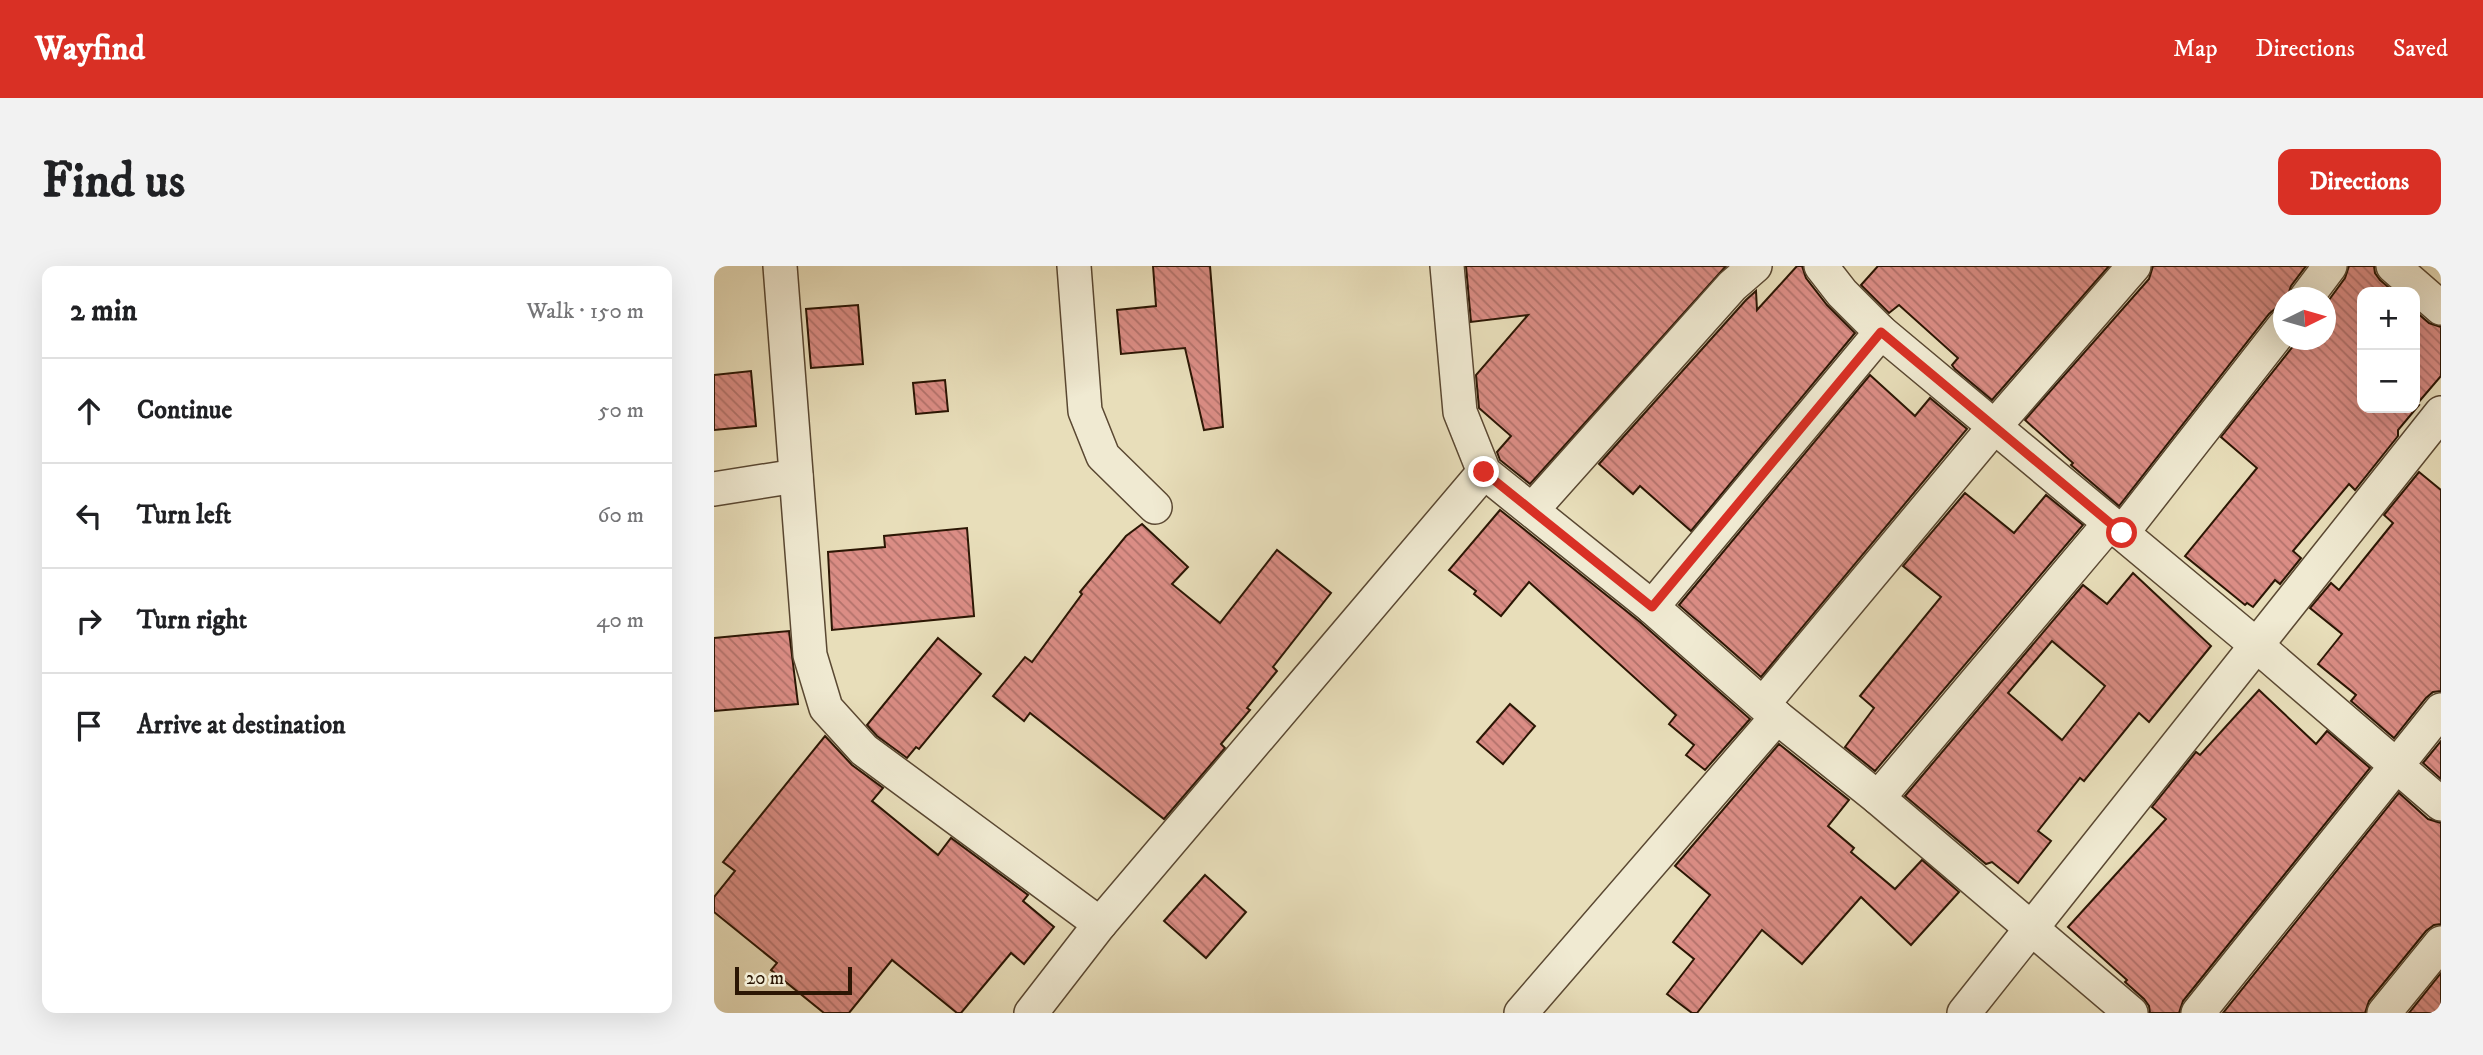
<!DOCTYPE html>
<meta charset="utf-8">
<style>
body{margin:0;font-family:"IM FELL DW Pica",serif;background:#f2f2f2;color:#202124}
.controls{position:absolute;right:21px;top:21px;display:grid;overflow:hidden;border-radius:14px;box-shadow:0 7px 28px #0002}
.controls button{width:63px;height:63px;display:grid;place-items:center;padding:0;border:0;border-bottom:2px solid #e0e0e0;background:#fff;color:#202124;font:35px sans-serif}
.compass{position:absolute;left:1559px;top:21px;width:63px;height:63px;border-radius:50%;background:#fff;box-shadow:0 7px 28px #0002;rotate:85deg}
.scale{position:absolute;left:21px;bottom:18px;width:117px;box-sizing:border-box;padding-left:7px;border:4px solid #2b1604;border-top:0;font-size:19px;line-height:24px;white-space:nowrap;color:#2b1604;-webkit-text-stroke:5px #f0ead2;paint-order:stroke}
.stop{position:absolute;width:21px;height:21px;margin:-16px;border:5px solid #d93025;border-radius:50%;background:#fff}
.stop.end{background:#d93025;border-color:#fff;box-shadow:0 2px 7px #0008}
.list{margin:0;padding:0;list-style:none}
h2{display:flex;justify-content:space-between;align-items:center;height:91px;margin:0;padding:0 28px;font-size:30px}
h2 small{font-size:23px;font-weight:400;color:#757577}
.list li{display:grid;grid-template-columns:46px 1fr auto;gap:21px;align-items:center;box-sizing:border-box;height:105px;padding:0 28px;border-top:2px solid #e0e0e0}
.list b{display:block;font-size:26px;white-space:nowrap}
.list em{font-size:23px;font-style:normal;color:#757577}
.icon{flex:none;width:38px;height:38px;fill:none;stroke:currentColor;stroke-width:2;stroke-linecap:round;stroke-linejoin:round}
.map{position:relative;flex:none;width:1727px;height:747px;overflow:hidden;border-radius:14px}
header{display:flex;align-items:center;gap:42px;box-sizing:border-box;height:98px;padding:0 35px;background:#d93025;color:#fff}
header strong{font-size:33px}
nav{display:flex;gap:38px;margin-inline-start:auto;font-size:24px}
.intro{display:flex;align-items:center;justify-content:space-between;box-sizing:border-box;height:168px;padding:0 42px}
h1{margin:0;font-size:49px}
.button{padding:18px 32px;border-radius:14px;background:#d93025;color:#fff;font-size:24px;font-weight:700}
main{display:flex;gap:42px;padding:0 42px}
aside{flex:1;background:#fff;border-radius:14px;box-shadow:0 7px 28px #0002}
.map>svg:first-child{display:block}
.building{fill:url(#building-back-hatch);stroke:#2b1604;stroke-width:2;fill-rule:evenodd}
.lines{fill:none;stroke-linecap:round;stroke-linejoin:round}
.minor-casing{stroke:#5a4832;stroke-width:36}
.minor{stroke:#f0ead2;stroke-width:33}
.route{stroke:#d93025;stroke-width:9}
</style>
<header>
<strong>Wayfind</strong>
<nav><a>Map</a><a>Directions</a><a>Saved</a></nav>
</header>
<div class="intro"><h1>Find us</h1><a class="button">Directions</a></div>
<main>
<aside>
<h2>2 min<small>Walk · 150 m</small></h2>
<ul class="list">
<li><svg class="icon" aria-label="ahead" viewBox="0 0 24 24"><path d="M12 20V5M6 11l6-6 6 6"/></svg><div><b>Continue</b></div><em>50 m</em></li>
<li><svg class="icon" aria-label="left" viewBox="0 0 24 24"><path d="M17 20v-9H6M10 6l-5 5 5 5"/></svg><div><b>Turn left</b></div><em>60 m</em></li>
<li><svg class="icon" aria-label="right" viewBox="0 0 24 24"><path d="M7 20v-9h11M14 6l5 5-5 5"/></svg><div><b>Turn right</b></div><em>40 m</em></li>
<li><svg class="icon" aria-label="arrive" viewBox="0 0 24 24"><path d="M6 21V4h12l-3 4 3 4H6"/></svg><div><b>Arrive at destination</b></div></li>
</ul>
</aside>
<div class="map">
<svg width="1727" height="747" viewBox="0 0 1727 747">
<defs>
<pattern id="building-back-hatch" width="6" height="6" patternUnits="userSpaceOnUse" patternTransform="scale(1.75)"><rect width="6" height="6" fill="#db8d85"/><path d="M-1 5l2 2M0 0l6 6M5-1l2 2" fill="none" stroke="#b2726b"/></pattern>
</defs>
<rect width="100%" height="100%" fill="#e8deba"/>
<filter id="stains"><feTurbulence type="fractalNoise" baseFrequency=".00286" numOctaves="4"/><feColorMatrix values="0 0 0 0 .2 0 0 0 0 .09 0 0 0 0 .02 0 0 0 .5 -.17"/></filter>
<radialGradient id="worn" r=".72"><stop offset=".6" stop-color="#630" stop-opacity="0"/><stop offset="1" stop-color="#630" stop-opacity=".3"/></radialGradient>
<g class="building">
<polygon points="439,0 496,0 509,161 490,164 471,82 407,88 403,44 442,40"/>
<polygon points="752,0 1012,0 816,218 786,194 783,186 797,170 765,142 762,109 814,49 757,56"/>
<polygon points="1083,0 1088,0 1092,12 1113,39 1141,67 977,265 926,220 919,228 885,198 1032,34 1042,25 1043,44"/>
<polygon points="1164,0 1395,0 1278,134 1241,103 1238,99 1244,92 1185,39 1175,47 1147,19"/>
<polygon points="1439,0 1592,0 1577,20 1573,32 1570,32 1570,41 1562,42 1555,48 1405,240 1357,199 1359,197 1311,154 1435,13"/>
<polygon points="1635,0 1660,0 1661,7 1666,14 1680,26 1648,26 1648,142 1701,142 1701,45 1715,57 1727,61 1727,110 1703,138 1705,139 1684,164 1684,170 1641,224 1635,218 1579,285 1587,292 1566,318 1561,314 1539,341 1533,337 1531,339 1471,290 1543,202 1507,171 1584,74 1612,74 1612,38 1631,12"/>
<polygon points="144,39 149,98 97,102 92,43"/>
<polygon points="37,105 42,160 0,164 0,109"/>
<polygon points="1156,109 1201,150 1216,132 1253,163 1047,411 965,339"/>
<polygon points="231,114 234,145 202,148 199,117"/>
<polygon points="1705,206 1727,224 1727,425 1719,426 1712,432 1680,472 1637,435 1642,429 1604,398 1628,368 1596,342 1617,317 1625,324 1679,257 1670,249"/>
<polygon points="1251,227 1300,267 1332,229 1369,259 1161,505 1131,481 1160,442 1146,430 1227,331 1189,300"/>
<polygon points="786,244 926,356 1036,453 991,504 972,489 980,479 955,458 962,449 815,316 787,350 760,328 762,325 735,304"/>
<polygon points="428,258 474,301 458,318 506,357 563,284 617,327 559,401 563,405 533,442 536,444 507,478 511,482 450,553 316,447 310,455 279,430 311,391 318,396 368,328 366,326 412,270"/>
<polygon points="253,262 260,350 118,364 114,286 171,281 170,270"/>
<path d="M 1419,307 L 1497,380 L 1435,456 L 1425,447 L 1370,515 L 1366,512 L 1324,565 L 1337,575 L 1304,617 L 1278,596 L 1272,598 L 1191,530 L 1369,319 L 1393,338 ZM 1338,375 L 1391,420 L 1348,474 L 1294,427 Z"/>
<polygon points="75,365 84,438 0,445 0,372"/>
<polygon points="224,372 267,408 205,483 202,481 193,492 163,470 153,459"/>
<polygon points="1545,424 1602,478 1613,465 1656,502 1469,735 1465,747 1436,747 1435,740 1430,733 1411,716 1413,714 1354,661 1452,553 1438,541 1482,486 1486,489"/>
<polygon points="796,438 821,460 789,498 763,476"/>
<polygon points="111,470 138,499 169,522 158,535 224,589 237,572 314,629 309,635 340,661 310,698 297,687 247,747 243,747 178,694 135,747 110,747 57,704 63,697 0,646 0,631 21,605 9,596"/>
<polygon points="1727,475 1727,513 1709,497"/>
<polygon points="1065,478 1135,534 1114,560 1140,582 1137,586 1181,623 1208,594 1245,626 1197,679 1147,631 1088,698 1048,664 983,747 978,747 953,728 980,693 959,676 996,629 961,600"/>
<polygon points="1685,527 1714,553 1727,557 1727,658 1720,659 1712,665 1655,735 1651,747 1509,747"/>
<polygon points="491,609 532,646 492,692 450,655"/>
<polygon points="1727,707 1727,747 1695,747"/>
</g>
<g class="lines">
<defs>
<g id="minor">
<polyline points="66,0 96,389 112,442 150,484 386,658"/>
<polyline points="360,0 371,145 389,190 441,241"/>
<polyline points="733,0 746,146 770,206 938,341 1063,451 1164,532 1417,747"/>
<polyline points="1107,0 1128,27 1167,66 1541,378 1727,538"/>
<polyline points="1679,0 1727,42"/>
<polyline points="1592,32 1616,0"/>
<polyline points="0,223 82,210"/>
<polyline points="818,244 1018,20 1041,0"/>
<polyline points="1408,267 1570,60"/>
<polyline points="938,341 1167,66"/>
<polyline points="1049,438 1281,160 1420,0"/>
<polyline points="1164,532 1396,257"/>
<polyline points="317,747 386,658 770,206"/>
<polyline points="807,747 1063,451"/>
<polyline points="1250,747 1727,147"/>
<polyline points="1484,747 1727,444"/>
<polyline points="1670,747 1727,677"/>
</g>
</defs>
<use href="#minor" class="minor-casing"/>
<use href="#minor" class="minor"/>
</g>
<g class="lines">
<polyline class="route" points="770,206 938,341 1167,66 1408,267"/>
</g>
<rect width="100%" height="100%" filter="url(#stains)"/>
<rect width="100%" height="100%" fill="url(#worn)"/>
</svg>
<div class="controls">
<button>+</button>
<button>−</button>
</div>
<svg class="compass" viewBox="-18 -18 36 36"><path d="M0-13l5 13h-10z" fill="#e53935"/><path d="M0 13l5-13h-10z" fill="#757577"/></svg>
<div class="scale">20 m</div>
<div class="stop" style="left:1408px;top:267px"></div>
<div class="stop end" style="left:770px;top:206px"></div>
</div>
</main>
